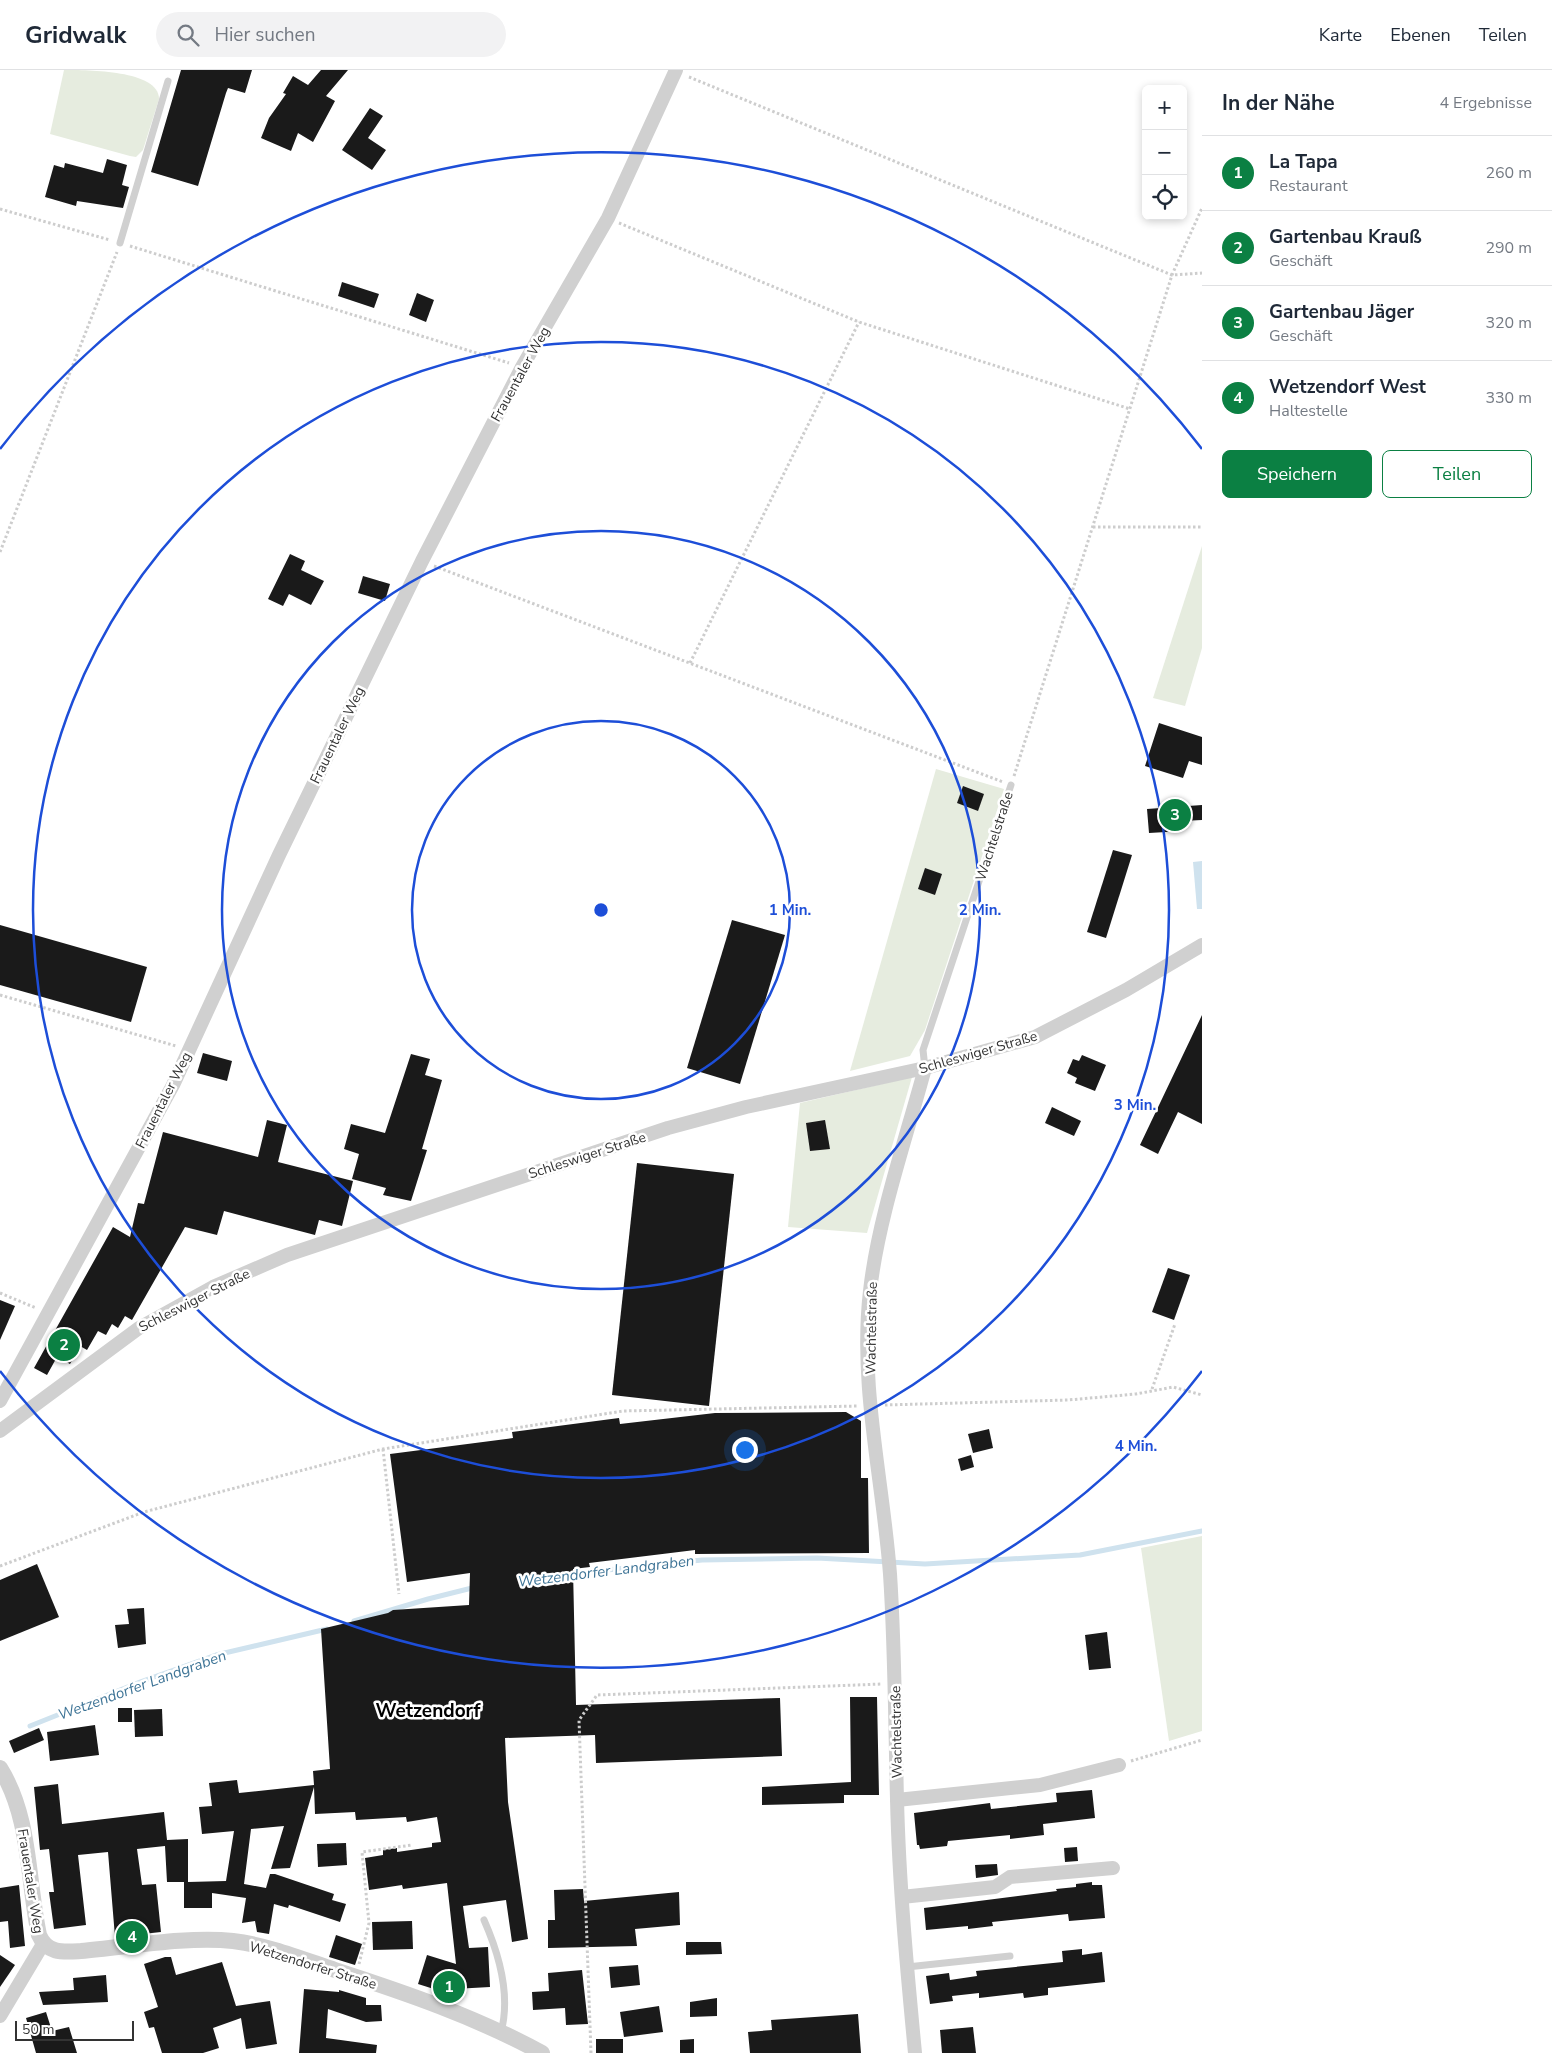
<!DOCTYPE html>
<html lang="de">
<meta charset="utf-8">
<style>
body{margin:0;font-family:"Nunito Sans",sans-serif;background:#f2f2f3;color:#1f2937}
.controls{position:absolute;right:15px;top:15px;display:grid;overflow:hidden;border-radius:8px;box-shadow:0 2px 8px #0003}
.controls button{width:45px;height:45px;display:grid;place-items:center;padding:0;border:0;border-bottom:1px solid #e0e1e3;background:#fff;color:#1f2937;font:25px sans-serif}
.scale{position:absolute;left:15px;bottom:12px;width:119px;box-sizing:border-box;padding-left:5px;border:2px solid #333;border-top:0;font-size:14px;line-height:18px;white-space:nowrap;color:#333;-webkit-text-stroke:4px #fff;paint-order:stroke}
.you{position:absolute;left:744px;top:1379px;width:18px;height:18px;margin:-12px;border:4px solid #fff;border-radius:50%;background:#1a73e8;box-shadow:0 0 0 8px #1a73e833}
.badge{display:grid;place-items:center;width:32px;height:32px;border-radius:50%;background:#0b8043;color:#fff;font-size:16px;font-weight:700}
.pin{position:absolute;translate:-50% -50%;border:2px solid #fff;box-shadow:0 1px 5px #0006}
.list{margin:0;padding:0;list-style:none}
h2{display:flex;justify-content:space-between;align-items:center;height:65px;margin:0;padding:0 20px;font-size:21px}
h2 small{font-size:16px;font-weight:400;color:#747a83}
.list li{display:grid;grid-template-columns:32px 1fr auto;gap:15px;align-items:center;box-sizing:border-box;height:75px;padding:0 20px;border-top:1px solid #e0e1e3}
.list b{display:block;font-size:19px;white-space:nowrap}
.list p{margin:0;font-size:16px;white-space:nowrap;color:#747a83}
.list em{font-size:16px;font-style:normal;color:#747a83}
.actions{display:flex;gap:10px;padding:15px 20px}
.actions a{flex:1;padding:11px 0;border:1px solid #0b8043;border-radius:8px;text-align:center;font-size:18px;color:#0b8043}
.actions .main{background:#0b8043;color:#fff}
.icon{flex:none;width:28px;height:28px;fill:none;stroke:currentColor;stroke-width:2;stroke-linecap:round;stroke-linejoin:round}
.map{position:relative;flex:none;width:1202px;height:1983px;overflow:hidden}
header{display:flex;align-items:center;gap:30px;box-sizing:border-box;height:70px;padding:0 25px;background:#fff;border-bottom:1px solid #e0e1e3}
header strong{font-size:24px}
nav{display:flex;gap:28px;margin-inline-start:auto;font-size:18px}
.search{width:350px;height:45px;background:#f2f2f3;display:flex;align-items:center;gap:12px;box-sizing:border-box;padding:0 18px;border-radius:28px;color:#747a83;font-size:19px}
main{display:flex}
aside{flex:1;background:#fff}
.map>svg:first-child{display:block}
.green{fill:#e6ecdf}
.water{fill:#cfe2ee}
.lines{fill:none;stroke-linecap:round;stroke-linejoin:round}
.stream{stroke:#cfe2ee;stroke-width:5}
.building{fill:#1a1a1a}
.path{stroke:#cdcdcd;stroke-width:3;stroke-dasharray:2.5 2.5;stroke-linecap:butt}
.service{stroke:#d0d0d0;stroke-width:7}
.minor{stroke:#d0d0d0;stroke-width:14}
.tertiary{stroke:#d0d0d0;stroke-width:16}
.ring{fill:none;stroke:#1d4ed8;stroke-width:2.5}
.labels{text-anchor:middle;stroke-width:5;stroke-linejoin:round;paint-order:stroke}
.street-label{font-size:14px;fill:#333;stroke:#fff}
.water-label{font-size:15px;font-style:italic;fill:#3f7597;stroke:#fff}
.district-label{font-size:19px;font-weight:bold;fill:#000;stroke:#fff}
.centre{fill:#1d4ed8;stroke:#fff;stroke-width:2.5}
.ring-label{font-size:15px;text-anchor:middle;font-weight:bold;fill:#1d4ed8;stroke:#fff;stroke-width:5;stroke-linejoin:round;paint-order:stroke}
</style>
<header>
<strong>Gridwalk</strong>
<div class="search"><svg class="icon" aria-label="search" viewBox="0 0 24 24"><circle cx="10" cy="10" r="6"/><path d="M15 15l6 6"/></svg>Hier suchen</div>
<nav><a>Karte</a><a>Ebenen</a><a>Teilen</a></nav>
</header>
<main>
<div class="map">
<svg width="1202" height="1983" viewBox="0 0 1202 1983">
<rect width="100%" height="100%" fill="#fff"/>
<g class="green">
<path d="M 64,0 C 88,0 159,0 159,29 L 143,80 L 136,87 L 130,86 L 50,64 Z"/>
<polygon points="1202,476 1202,578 1185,636 1153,628"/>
<polygon points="936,699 1004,719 925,960 910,986 850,1001"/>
<polygon points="912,1007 867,1163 788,1157 800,1033"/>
<polygon points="1202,1466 1202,1661 1169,1671 1141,1478"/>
</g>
<polygon class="water" points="1202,791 1202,839 1197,839 1193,792"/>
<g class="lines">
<g class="stream">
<polyline points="569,1504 702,1490 817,1488 925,1494 1080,1485 1202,1461"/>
<polyline points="354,1551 428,1529 476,1517"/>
<polyline points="30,1656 140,1612 216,1585 327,1559"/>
</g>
</g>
<g class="building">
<polygon points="181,0 252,0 245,23 228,18 226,23 198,116 151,102"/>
<polygon points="321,0 348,0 326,26 335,31 313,72 298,63 291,81 261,68 269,48 286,24 283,23 293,6 308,15"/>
<polygon points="370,38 383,46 368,68 386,80 372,100 342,80"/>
<polygon points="107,89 127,95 122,115 129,117 123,138 77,131 76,136 45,127 54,95 64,98 65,93 103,103"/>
<polygon points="342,212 379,224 374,238 338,226"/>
<polygon points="417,223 434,230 426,252 409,245"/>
<polygon points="290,484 305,491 301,500 324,511 311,535 289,524 283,536 268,529"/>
<polygon points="363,506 390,514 385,531 358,523"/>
<polygon points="1159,653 1202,667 1202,695 1189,691 1183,708 1145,696"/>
<polygon points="963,716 984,724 978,741 957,733"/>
<polygon points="1202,735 1202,750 1182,751 1183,761 1149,763 1147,739"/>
<polygon points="1113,780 1132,785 1106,868 1087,862"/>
<polygon points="925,798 942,804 935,825 918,819"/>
<polygon points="732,850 785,865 740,1014 687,998"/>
<polygon points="0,855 147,897 131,952 0,915"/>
<polygon points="1202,945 1202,1054 1178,1042 1158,1084 1140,1075"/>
<polygon points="203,983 232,991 227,1011 197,1003"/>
<polygon points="411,984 430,989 425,1005 442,1010 422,1079 427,1080 411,1131 383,1125 386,1118 352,1109 359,1084 344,1079 351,1054 385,1063"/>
<polygon points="1082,985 1106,995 1095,1021 1075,1013 1077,1008 1067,1003 1073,989 1079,991"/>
<polygon points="1052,1037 1081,1051 1074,1066 1045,1053"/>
<polygon points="267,1050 287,1055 278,1092 353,1111 342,1156 319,1150 315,1165 224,1141 217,1165 185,1157 132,1250 125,1246 118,1258 112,1254 106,1265 98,1261 87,1280 80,1276 70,1294 57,1287 47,1305 34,1298 113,1157 130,1167 138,1133 144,1134 163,1062 258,1087"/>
<polygon points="825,1050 830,1079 810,1081 806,1053"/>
<polygon points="637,1093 734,1104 709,1336 612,1325"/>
<polygon points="1168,1198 1190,1205 1174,1250 1152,1242"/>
<polygon points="0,1230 15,1236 0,1270"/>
<polygon points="846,1342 861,1351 861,1408 868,1408 869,1483 695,1484 695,1480 589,1493 590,1497 573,1499 576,1635 780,1628 782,1686 596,1693 595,1665 505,1668 508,1732 528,1869 512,1872 506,1830 463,1836 469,1878 488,1877 490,1917 454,1919 453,1925 418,1914 427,1885 456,1894 447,1813 403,1819 402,1815 369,1820 365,1788 383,1785 383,1780 397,1778 397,1782 432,1777 432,1773 441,1772 437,1747 407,1752 406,1747 356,1750 355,1742 315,1744 314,1717 290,1798 271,1799 284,1756 251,1759 244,1814 266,1818 270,1804 275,1804 334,1824 332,1830 346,1834 340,1852 289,1835 288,1838 274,1834 269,1864 257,1862 255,1851 242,1853 246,1828 212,1823 212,1838 184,1838 184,1812 167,1812 165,1776 137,1779 142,1815 156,1814 161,1862 115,1867 108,1782 78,1785 86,1855 54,1859 49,1822 54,1822 49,1779 40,1780 34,1717 58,1714 62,1754 164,1742 167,1770 188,1769 188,1812 226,1811 234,1761 202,1764 199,1737 212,1736 209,1713 237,1710 239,1723 314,1715 313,1701 330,1699 321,1559 388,1543 393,1540 469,1535 470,1503 407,1512 390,1384 513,1368 512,1362 619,1348 620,1354 715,1343"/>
<polygon points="989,1359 993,1378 973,1383 968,1364"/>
<polygon points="971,1385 974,1397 961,1401 958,1389"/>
<polygon points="37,1494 59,1547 0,1571 0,1510"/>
<polygon points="144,1538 146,1574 118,1578 115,1555 129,1554 127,1539"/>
<polygon points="1107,1562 1111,1598 1089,1600 1085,1565"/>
<polygon points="850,1627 877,1627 879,1725 844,1725 844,1733 762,1735 762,1717 851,1712"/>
<rect x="118" y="1638" width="14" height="14"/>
<polygon points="162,1639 163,1666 135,1667 134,1640"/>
<polygon points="95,1655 99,1685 50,1691 47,1662"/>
<polygon points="39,1658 44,1670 14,1683 9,1671"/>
<polygon points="1092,1720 1095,1748 1043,1754 1044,1765 1010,1769 1010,1765 948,1771 947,1776 920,1779 919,1775 917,1775 914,1743 990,1733 991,1739 1057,1732 1056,1723"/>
<polygon points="346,1773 347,1795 318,1797 317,1774"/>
<polygon points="1077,1777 1078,1791 1065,1792 1064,1778"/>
<polygon points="997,1794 998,1805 976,1808 975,1795"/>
<polygon points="1092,1812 1092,1815 1102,1815 1105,1848 1069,1851 1068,1844 992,1852 993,1856 968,1859 968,1856 926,1860 924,1838 1057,1821 1056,1819 1076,1817 1076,1814"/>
<polygon points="19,1815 25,1876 10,1878 8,1851 0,1852 0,1818"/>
<polygon points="583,1819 584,1831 679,1822 680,1855 635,1859 637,1876 548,1878 548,1850 555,1850 554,1820"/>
<polygon points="412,1851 413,1879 373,1880 372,1852"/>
<polygon points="336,1865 362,1874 355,1895 329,1887"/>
<polygon points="686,1872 721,1872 722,1884 686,1885"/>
<polygon points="1082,1879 1082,1885 1102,1882 1105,1912 1048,1918 1048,1925 1024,1928 1023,1923 979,1928 979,1923 952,1926 953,1931 930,1934 926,1906 949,1903 950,1910 977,1906 976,1901 1063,1892 1062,1881"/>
<polygon points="0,1885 15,1895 0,1917"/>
<polygon points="165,1887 171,1887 176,1905 222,1892 236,1936 270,1931 277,1974 246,1979 241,1948 213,1958 219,1978 203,1983 162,1983 154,1957 149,1958 144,1942 158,1937 144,1894"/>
<polygon points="638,1895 640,1915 611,1918 609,1897"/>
<polygon points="582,1900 588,1954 566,1955 565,1938 533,1940 532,1922 549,1921 548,1903"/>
<polygon points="106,1905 108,1932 43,1935 39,1922 74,1920 73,1908"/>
<polygon points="304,1919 339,1922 339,1920 366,1928 366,1935 381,1935 382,1951 366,1952 328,1939 326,1968 377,1975 376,1983 299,1983"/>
<polygon points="717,1928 717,1946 690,1947 690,1932"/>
<polygon points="659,1936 663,1962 624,1967 620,1942"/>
<polygon points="46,1942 52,1961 69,1957 77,1983 36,1983 26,1948"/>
<polygon points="858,1944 861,1983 750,1983 748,1962 772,1960 771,1950"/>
<polygon points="973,1957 976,1983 942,1983 940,1960"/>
<rect x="596" y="1969" width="27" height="14"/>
<polygon points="694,1969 694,1983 680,1983 680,1970"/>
</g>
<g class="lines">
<g class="path">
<polyline points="689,7 1172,205 1202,203"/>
<polyline points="0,139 110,170"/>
<polyline points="619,153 859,252 1130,339"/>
<polyline points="130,176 509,293"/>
<polyline points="1093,457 1202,457"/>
<polyline points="0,482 117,182"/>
<polyline points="434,496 1003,712"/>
<polyline points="690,593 859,252"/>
<polyline points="1014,706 1172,205 1202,138"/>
<polyline points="0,925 176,976"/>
<polyline points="0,1223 36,1238"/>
<polyline points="1152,1319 1175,1254"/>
<polyline points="885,1335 1068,1330 1136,1324 1173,1317 1202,1325"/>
<polyline points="383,1379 399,1524"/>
<polyline points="0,1496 144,1442 383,1379 623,1341 858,1336"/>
<polyline points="1131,1691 1202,1670"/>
<polyline points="359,1894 369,1853 362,1782 412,1775"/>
<polyline points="591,1983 579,1650 597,1625 882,1614"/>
</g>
<g class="service">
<polyline points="120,173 168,11"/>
<polyline points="925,998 923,980 1011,715"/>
<path d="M 484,1850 C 499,1884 511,1925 501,1962"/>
<polyline points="907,1897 1010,1886"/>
</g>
<g class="minor">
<polyline points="0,1331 173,1015 279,785 422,491 522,297 608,148 676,0"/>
<polyline points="0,1361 139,1258 213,1217 287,1185 668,1058 746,1037 925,998 1035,967 1126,920 1202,875"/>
<polyline points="897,1730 1040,1715 1119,1695"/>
<polyline points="902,1827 995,1817 1010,1807 1113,1798"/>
<polyline points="0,1946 43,1874"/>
<path d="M 915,1983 C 907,1899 899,1814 897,1729 C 895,1654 895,1579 890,1504 C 883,1410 859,1315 870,1221 C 878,1149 906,1069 925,998"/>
</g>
<path class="tertiary" d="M 0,1698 C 31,1748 27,1808 39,1865 C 47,1884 63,1882 81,1881 C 128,1877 187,1866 233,1871 C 267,1875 302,1889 335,1900 C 406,1923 476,1947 542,1983"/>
</g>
<g class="ring">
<circle cx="601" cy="840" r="189"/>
<circle cx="601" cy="840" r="379"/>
<circle cx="601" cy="840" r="568"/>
<path d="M1202 1301A757 757 0 0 1 0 1301M0 379A757 757 0 0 1 1202 379"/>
</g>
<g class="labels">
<g class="street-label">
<text transform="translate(520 304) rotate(-61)" y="5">Frauentaler Weg</text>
<text transform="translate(337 665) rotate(-64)" y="5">Frauentaler Weg</text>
<text transform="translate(994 766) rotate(-72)" y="5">Wachtelstraße</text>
<text transform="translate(978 982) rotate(-16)" y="5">Schleswiger Straße</text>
<text transform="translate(163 1030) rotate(-63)" y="5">Frauentaler Weg</text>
<text transform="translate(587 1085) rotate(-18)" y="5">Schleswiger Straße</text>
<text transform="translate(194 1230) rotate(-27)" y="5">Schleswiger Straße</text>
<text transform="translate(871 1258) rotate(-89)" y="5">Wachtelstraße</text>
<text transform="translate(896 1662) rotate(-91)" y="5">Wachtelstraße</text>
<text transform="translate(31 1811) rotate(81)" y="5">Frauentaler Weg</text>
<text transform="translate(313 1895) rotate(17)" y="5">Wetzendorfer Straße</text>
</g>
<g class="water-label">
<text transform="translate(606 1501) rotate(-7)" y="5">Wetzendorfer Landgraben</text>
<text transform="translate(142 1615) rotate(-20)" y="5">Wetzendorfer Landgraben</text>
</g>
<g class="district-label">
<text x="428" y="1647">Wetzendorf</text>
</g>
</g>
<circle cx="601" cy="840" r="8" class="centre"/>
<g class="ring-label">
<text x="790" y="845">1 Min.</text>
<text x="980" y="845">2 Min.</text>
<text x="1135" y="1040">3 Min.</text>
<text x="1136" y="1381">4 Min.</text>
</g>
</svg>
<div class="controls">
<button>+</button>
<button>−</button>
<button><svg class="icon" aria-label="locate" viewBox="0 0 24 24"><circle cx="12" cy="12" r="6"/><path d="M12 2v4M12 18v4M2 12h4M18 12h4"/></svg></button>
</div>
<div class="scale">50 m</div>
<div class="you"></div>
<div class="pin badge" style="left:449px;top:1917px">1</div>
<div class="pin badge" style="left:64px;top:1275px">2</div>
<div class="pin badge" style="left:1175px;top:745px">3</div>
<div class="pin badge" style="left:132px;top:1867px">4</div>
</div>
<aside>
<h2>In der Nähe<small>4 Ergebnisse</small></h2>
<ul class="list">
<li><span class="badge">1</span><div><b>La Tapa</b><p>Restaurant</p></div><em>260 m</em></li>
<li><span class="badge">2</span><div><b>Gartenbau Krauß</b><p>Geschäft</p></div><em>290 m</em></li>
<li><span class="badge">3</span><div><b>Gartenbau Jäger</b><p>Geschäft</p></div><em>320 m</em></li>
<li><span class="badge">4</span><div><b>Wetzendorf West</b><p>Haltestelle</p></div><em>330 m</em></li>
</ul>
<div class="actions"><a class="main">Speichern</a><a>Teilen</a></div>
</aside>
</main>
